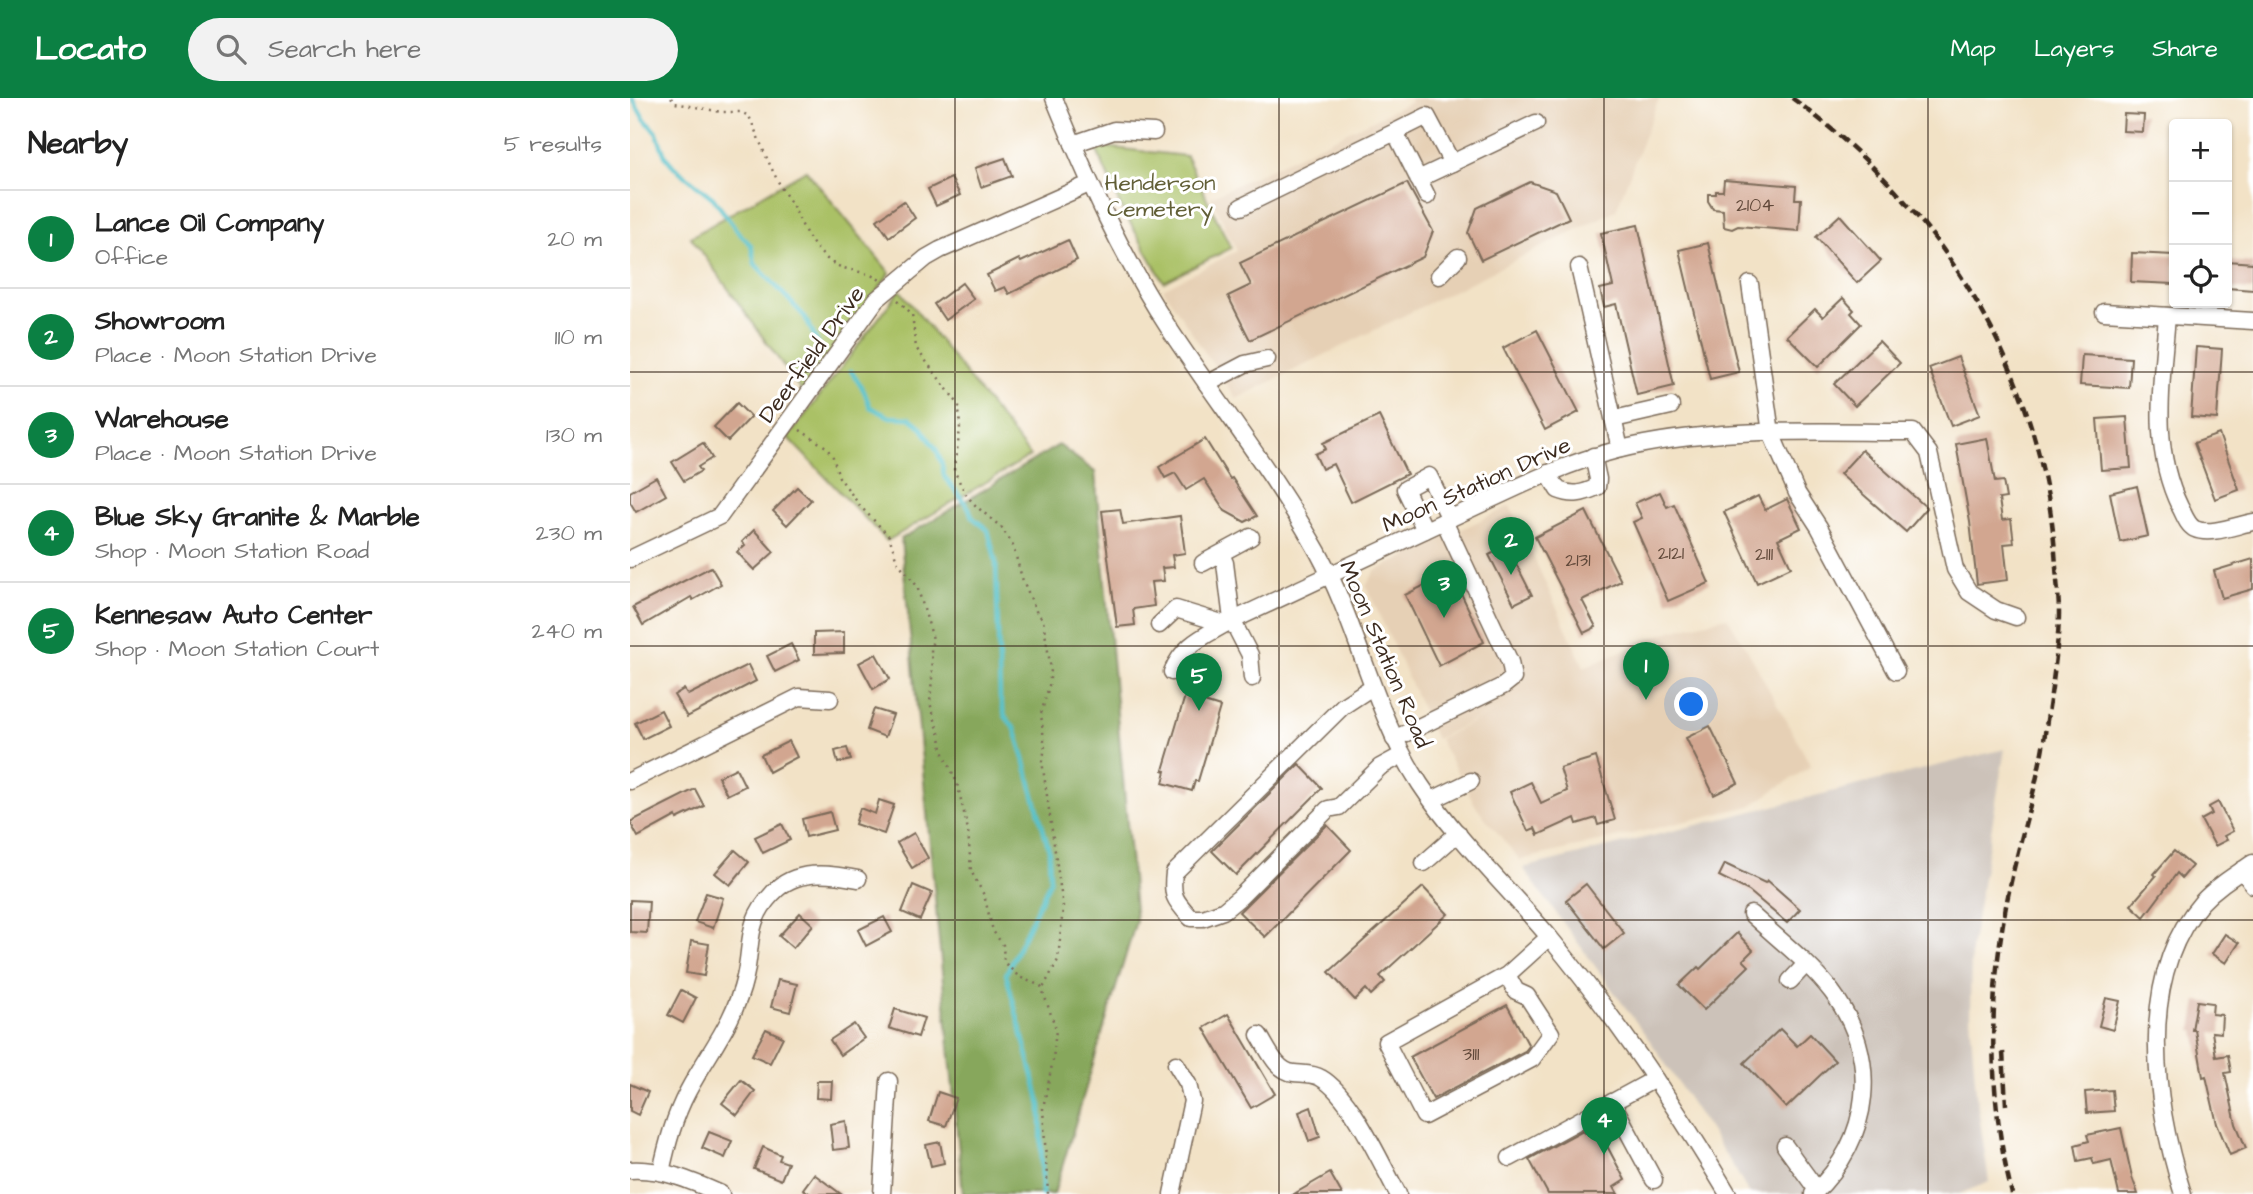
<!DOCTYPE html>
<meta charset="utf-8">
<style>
body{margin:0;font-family:"Architects Daughter",sans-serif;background:#f2f2f2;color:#222}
.controls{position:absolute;right:21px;top:21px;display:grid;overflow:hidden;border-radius:7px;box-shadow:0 2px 5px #0004}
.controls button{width:63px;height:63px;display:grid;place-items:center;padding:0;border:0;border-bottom:2px solid #e0e0e0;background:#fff;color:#222;font:35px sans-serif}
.you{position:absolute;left:1062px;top:607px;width:24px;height:24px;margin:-18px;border:5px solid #fff;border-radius:50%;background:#1a73e8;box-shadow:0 0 0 10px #1a73e833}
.badge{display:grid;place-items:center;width:46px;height:46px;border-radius:50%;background:#0b8043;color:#fff;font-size:23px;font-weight:700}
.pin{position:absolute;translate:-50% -58px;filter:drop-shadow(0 2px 4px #0008)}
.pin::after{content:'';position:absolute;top:37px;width:24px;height:21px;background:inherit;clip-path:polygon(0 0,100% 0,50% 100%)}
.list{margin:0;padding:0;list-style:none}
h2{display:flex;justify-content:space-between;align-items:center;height:91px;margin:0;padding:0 28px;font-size:30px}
h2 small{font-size:23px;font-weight:400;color:#767676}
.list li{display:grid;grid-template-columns:46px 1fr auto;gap:21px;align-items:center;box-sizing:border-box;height:98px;padding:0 28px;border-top:2px solid #e0e0e0}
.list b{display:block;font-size:26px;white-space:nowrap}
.list p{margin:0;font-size:23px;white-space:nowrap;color:#767676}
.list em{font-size:23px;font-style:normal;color:#767676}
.icon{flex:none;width:38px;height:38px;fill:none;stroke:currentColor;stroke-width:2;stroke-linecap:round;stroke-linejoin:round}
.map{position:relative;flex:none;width:1623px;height:1096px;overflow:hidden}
header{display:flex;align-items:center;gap:42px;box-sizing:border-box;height:98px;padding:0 35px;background:#0b8043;color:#fff}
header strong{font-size:33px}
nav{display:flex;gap:38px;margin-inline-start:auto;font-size:24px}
.search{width:490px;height:63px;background:#f2f2f2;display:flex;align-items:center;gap:18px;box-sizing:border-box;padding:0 24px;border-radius:38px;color:#767676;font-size:26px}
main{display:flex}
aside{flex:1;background:#fff}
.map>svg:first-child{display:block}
.built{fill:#e6d0b5}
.industrial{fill:#ccc2b9}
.green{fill:#aac166;stroke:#727642;stroke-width:2}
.forest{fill:#87a75b;stroke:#61683c;stroke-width:2}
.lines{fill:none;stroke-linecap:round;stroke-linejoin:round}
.stream{stroke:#51bfc7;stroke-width:4.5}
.building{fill:#d2a690}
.minor-casing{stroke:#7b6a59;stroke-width:19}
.path{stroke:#7b6a59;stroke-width:2.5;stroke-dasharray:2 5;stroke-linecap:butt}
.minor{stroke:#fff;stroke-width:16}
.rail{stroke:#3b2a1e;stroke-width:4.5;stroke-dasharray:10 5;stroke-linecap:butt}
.grid{fill:none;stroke:#3b2a1e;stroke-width:2;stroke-opacity:0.55}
.labels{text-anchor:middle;stroke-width:6;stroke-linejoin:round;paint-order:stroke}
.number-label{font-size:19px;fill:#61493a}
.park-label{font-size:23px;fill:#625f37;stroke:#fff}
.street-label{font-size:23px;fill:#3b2a1e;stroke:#fff}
</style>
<header>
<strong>Locato</strong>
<div class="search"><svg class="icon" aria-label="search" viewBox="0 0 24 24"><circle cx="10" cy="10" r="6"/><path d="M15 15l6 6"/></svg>Search here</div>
<nav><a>Map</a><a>Layers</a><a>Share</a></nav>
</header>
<main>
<aside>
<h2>Nearby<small>5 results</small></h2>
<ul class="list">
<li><span class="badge">1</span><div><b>Lance Oil Company</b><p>Office</p></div><em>20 m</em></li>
<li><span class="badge">2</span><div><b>Showroom</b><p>Place · Moon Station Drive</p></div><em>110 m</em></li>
<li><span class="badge">3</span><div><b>Warehouse</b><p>Place · Moon Station Drive</p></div><em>130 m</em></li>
<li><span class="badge">4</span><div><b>Blue Sky Granite &amp; Marble</b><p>Shop · Moon Station Road</p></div><em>230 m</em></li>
<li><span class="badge">5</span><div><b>Kennesaw Auto Center</b><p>Shop · Moon Station Court</p></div><em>240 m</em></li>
</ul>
</aside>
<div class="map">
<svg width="1623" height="1096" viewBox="0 0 1623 1096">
<rect width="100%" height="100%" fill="#fff"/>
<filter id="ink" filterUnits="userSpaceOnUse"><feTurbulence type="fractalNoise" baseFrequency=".0143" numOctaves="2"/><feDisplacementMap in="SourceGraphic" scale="14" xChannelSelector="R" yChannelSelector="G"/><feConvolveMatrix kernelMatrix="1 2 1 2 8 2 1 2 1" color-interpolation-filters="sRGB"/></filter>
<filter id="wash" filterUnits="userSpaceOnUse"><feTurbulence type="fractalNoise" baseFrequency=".00686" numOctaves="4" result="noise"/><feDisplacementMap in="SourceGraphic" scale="28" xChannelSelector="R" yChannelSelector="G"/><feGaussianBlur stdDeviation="1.57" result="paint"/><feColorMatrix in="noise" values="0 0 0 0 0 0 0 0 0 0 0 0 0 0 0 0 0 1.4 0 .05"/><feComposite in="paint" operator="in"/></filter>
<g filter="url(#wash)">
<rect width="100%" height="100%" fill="#f2e2c6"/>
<g class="built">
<polygon points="780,0 1029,0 986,112 606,301 533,191 607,153 581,99 781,4"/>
<polygon points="880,408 954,569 1034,535 1097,519 1119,555 1181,668 1120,708 890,762 847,710 809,641 908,591 806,641 736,488 745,473"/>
</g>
<polygon class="industrial" points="1375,651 1341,851 1340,919 1346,995 1359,1084 1329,1096 1119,1096 1105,1071 1023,947 893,770"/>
<g class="green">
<polygon points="465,48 556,58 601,150 534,184 490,107"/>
<polygon points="176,72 260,175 173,295 61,139"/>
<polygon points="270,192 400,358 257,443 158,340"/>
</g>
<polygon class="forest" points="429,347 465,374 506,823 424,1096 333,1096 271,441"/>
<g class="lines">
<g class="stream">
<polyline points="2,0 13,19 27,36 35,58 44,69 83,100 108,134 121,147 125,166 175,219 191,252"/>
<polyline points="221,273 234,293 240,309 260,319 280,320 290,328 306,351 312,366 314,378 339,410 342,419 358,432 366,464 370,600 375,618 385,631 391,650 419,752 420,783 376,876 411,1008 412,1096"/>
</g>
</g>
<g id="blocks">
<g class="building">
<polygon points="1494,16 1514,17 1513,34 1493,33"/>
<polygon points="375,60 382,78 351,89 345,70"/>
<polygon points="321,80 330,97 306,108 298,91"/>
<polygon points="1094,82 1166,88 1165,101 1171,101 1169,133 1108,128 1102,131 1094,129 1093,112 1083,111 1078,103 1078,96 1086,96 1086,93 1093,93"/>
<polygon points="900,84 926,93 939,120 851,162 838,135 847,110"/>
<polygon points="777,85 803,133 793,159 620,242 598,198 621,187 610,165"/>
<polygon points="274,103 285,120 259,139 247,122"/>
<polygon points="1210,117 1251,163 1227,185 1186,139"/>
<polygon points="1008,127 1044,288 1007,297 986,206 974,209 970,191 983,188 971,135"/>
<polygon points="438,142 447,162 379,196 375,189 365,193 357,177 389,161 391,164"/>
<polygon points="1078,145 1109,274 1080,281 1049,152"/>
<polygon points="1502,155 1544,157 1544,186 1501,184"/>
<polygon points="1597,163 1623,165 1623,192 1597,190"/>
<polygon points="332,185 344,201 315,222 304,206"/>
<polygon points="1213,200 1224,212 1221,215 1231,226 1188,269 1157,238 1185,211 1193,219"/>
<polygon points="907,232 949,314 915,332 873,250"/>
<polygon points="1249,243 1270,265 1225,308 1204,286"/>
<polygon points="1566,249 1592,251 1587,321 1561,319"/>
<polygon points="1452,257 1501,260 1499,290 1450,287"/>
<polygon points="1328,259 1350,317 1321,328 1299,270"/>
<polygon points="107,305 121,319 98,343 84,329"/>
<polygon points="749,318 777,376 721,404 703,366 692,371 685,356 696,351 693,345"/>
<polygon points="1497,319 1501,370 1471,372 1467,321"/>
<polygon points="1589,336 1609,392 1585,401 1564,345"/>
<polygon points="1357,340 1365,384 1373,383 1376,400 1369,401 1372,422 1381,421 1384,445 1374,446 1378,482 1347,486 1340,424 1326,346"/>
<polygon points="575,341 600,381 602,380 627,418 615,424 595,413 574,381 556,392 545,375 535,380 529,369"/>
<polygon points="73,345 82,360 68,369 71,373 54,383 42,364"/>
<polygon points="1232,352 1297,410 1276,434 1210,376"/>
<polygon points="26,379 36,397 6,414 0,404 0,394"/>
<polygon points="1507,388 1518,438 1490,444 1480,395"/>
<polygon points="167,389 181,402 157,427 143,413"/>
<polygon points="1030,394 1037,409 1044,406 1079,485 1038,503 1003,424 1012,420 1005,405"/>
<polygon points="1128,398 1135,412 1157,401 1171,430 1148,441 1161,469 1127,485 1094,414"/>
<polygon points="490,411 493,426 550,418 555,455 542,457 544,469 532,470 534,483 521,484 524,508 503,511 505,527 487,529 472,413"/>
<polygon points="956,413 991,483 952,502 966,529 954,535 905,439"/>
<polygon points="124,432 144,454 124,472 107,454 115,447 112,444"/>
<polygon points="877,448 902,497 884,506 859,457"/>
<polygon points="1623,461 1623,491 1592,500 1584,473"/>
<polygon points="81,469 91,486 63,502 61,499 13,527 3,509"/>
<polygon points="821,474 854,544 809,568 775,497"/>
<polygon points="214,534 214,555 184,556 184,535"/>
<polygon points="161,546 169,562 145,574 137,558"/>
<polygon points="246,556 260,581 243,591 229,565"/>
<polygon points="118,567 126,583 57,619 44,597 54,591 58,597"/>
<polygon points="555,598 590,609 568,683 565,683 562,693 533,685 536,673 533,672"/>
<polygon points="244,611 263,617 255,639 237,632"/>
<polygon points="31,612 39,628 13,641 5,625"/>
<polygon points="1080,628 1108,685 1084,697 1056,640"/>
<polygon points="159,643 167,659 139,674 131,657"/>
<polygon points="217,650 221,662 208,665 205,653"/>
<polygon points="966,659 985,722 968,727 966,720 947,726 945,720 908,737 905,730 898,733 880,694 901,684 911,705 937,693 930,670"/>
<polygon points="669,666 692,690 606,777 582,753"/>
<polygon points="106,670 115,688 97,697 88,679"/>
<polygon points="65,691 74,708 47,721 46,718 8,739 0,724"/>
<polygon points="249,702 264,707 254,736 225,726 230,710 245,716"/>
<polygon points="1588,704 1603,733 1594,738 1597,742 1585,748 1571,722 1582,716 1579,709"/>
<polygon points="200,714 205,732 176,739 172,721"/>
<polygon points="152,726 160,742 133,755 125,739"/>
<polygon points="697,727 721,752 635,839 609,814"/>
<polygon points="284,735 298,760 282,770 267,745"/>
<polygon points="105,752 119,764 100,787 85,775"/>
<polygon points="1544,753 1562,768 1552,780 1547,775 1514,819 1501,807 1526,778 1524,776"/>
<polygon points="1095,766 1135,785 1137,782 1170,811 1157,825 1119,793 1089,778"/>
<polygon points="956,786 994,835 974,851 936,802"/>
<polygon points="283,787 302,795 290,822 272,814"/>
<polygon points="793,789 818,816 750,878 755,884 741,897 736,891 725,902 699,874"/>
<polygon points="76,795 93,800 83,830 65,824"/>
<polygon points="0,802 19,803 17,835 0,834"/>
<polygon points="170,815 183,827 163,850 149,838"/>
<polygon points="254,819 262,834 236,848 228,832"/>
<polygon points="1107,835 1123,852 1113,862 1119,868 1074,912 1049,887 1068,869 1070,871"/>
<polygon points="1595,836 1609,845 1596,865 1582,856"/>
<polygon points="61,843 79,846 74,878 56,875"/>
<polygon points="148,882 167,886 160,914 141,909"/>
<polygon points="51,892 66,900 53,925 38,917"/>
<polygon points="1476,900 1490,903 1483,932 1469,928"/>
<polygon points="1567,903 1583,905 1582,916 1592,917 1591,935 1582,934 1586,959 1598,957 1601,974 1595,975 1606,1026 1616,1050 1600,1057 1587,1026 1576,978 1573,979 1565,932 1562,932"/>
<polygon points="877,907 899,948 895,953 803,1001 780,959"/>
<polygon points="265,911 294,920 288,939 259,930"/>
<polygon points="598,916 645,996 621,1010 574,930"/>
<polygon points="224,926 234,940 210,957 200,942"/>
<polygon points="136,931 153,939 140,965 122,957"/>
<polygon points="1150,931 1167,948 1180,936 1205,963 1156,1010 1114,965"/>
<polygon points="111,982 125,993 107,1017 92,1005"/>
<polygon points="187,983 202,983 201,1001 186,1000"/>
<polygon points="0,986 18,994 8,1017 0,1013"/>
<polygon points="1482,992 1484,1013 1457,1015 1455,994"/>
<polygon points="308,994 326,1000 316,1028 299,1023"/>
<polygon points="681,1009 690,1039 679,1043 669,1014"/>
<polygon points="216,1023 219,1050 203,1052 200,1026"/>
<polygon points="967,1029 995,1082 984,1089 988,1096 918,1096 899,1061 953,1032 955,1035"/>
<polygon points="1491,1030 1502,1079 1508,1096 1489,1096 1481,1062 1464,1066 1462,1060 1448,1063 1445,1047 1459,1043 1457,1037"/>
<polygon points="79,1034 102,1043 95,1060 72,1050"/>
<polygon points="310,1044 314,1065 301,1068 296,1047"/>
<polygon points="133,1049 151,1057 149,1062 158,1065 151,1082 124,1071"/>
<polygon points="700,1075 712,1096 664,1096"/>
<polygon points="184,1076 211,1096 181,1096 173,1091"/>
</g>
</g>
</g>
<g filter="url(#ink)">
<use href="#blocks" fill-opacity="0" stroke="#7b6a59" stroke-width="2"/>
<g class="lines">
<defs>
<g id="minor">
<path d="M 424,0 C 457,81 492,159 540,232 C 589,306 644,376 688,454 C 729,529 743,614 790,686 C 827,742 877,789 920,840 C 986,920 1045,1007 1098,1096"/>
<polyline points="765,34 797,18 822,65 788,81"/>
<polyline points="443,46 484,32 524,34"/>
<polyline points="822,65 906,25"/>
<polyline points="611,109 765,34 797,98"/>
<polyline points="949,169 990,351"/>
<polyline points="809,178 828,159"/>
<polyline points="1120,186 1141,335 1167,395 1189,429 1266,573"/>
<polyline points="1474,214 1623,223"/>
<path d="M 1537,218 C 1532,283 1520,348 1550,409 C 1554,416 1557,427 1565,431 C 1580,438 1607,427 1623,424"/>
<polyline points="577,286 615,266 637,261"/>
<polyline points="984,321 1041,308"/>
<path d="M 918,375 L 928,392 C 943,398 952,396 967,389 L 968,381 L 963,358"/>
<polyline points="795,432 775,391 799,378 820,421"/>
<polyline points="591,456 595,465 602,522 620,557 622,580"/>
<polyline points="0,461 90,418 246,202 296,160 310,152 459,86"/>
<polyline points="573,465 621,439"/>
<polyline points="529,527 546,511 595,526"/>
<path d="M 542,574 C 553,547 571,540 595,526 C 670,491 745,455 821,420 C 876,395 928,367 987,352 C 1083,328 1185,334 1283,334 L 1299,355 L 1325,471 L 1339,494 L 1366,512 L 1386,519"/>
<path d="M 742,589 L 713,608 L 544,775 C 541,799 545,802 561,820 L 573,820 L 593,813 L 610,799 L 698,711 L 709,709 L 750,669 L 772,657"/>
<polyline points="764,641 873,588 883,580 880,564 814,423"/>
<polyline points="0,683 169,599 200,601"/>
<polyline points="802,702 841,683"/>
<polyline points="794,765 828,735"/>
<polyline points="1612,772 1623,787"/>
<path d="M 1121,816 C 1148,841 1180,865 1202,894 C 1251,959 1242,1041 1183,1096"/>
<polyline points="877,877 886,893 897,898 921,935 902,961 794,1018 756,944 877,877 919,839"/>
<polyline points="1160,883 1176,866"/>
<path d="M 629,937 C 638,951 646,973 664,975 C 673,976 683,975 691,980 C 721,997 751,1065 768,1096"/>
<polyline points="982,1004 1024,1082"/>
<polyline points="1155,1048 1187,1092"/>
<polyline points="880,1060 1025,981"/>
<path d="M 0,1072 C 32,1070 62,1083 91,1096"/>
<path d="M 31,1074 C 37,1047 44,1019 58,993 C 79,953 104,926 115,879 C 123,845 115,824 143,795 C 165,771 198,775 228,781"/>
<polyline points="252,1096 259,983"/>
<polyline points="542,1096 562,1003 558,986 546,966"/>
<path d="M 1553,1096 C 1525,1008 1505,880 1572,804 C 1587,788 1605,777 1623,765"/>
</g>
</defs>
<use href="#minor" class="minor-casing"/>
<g class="path">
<path d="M 41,0 L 45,5 L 91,14 L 110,14 L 119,18 C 129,41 138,65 150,87 C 154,96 160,102 164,110 C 173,129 179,145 196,160 C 212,175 235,171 250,182"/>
<polyline points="268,202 282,216 286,250 329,307 330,332 324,372 330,385 337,398 347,409 372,430 383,448 392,480 406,513 413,522 421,572 419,588 411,616 415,651 412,663 433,809 428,862 412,892"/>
<polyline points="170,332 196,349 203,359 209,379 231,409 259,438 267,463 287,488 303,541 301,550 302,580 300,605 310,638 312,651 327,685 338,732 341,773 354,797 363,833 373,847 374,864 389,879 411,888 426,931 423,962 413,1010 418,1096"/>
</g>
<use href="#minor" class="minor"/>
<g class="rail">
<path d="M 1162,0 C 1314,111 1416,279 1426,469 C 1427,485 1429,501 1429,517 C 1428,558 1420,601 1414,642 C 1406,693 1389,743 1379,793 C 1358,893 1357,997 1382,1096"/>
<polyline points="1373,954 1376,1007"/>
</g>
</g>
</g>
<path class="grid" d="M 325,0 L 325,1096M 649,0 L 649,1096M 974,0 L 974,1096M 1298,0 L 1298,1096M 0,274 L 1623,274M 0,548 L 1623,548M 0,822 L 1623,822"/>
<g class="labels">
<g class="number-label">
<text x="1125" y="113">2104</text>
<text x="1041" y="461">2121</text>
<text x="1134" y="462">2111</text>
<text x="948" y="468">2131</text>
<text x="841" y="962">3111</text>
</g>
<g class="park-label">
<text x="530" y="92">Henderson<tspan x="530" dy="26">Cemetery</tspan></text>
</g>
<g class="street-label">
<text transform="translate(181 256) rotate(-54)" y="8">Deerfield Drive</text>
<text transform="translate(846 386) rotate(-24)" y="8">Moon Station Drive</text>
<text transform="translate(756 556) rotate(67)" y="8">Moon Station Road</text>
</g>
</g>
</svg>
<div class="controls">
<button>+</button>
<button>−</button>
<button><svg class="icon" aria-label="locate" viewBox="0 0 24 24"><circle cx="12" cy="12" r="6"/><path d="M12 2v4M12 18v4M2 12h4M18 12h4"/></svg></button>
</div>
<div class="you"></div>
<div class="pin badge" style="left:1016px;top:602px">1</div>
<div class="pin badge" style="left:881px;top:477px">2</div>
<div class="pin badge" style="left:814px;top:520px">3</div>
<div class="pin badge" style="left:974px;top:1057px">4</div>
<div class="pin badge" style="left:569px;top:613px">5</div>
</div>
</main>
